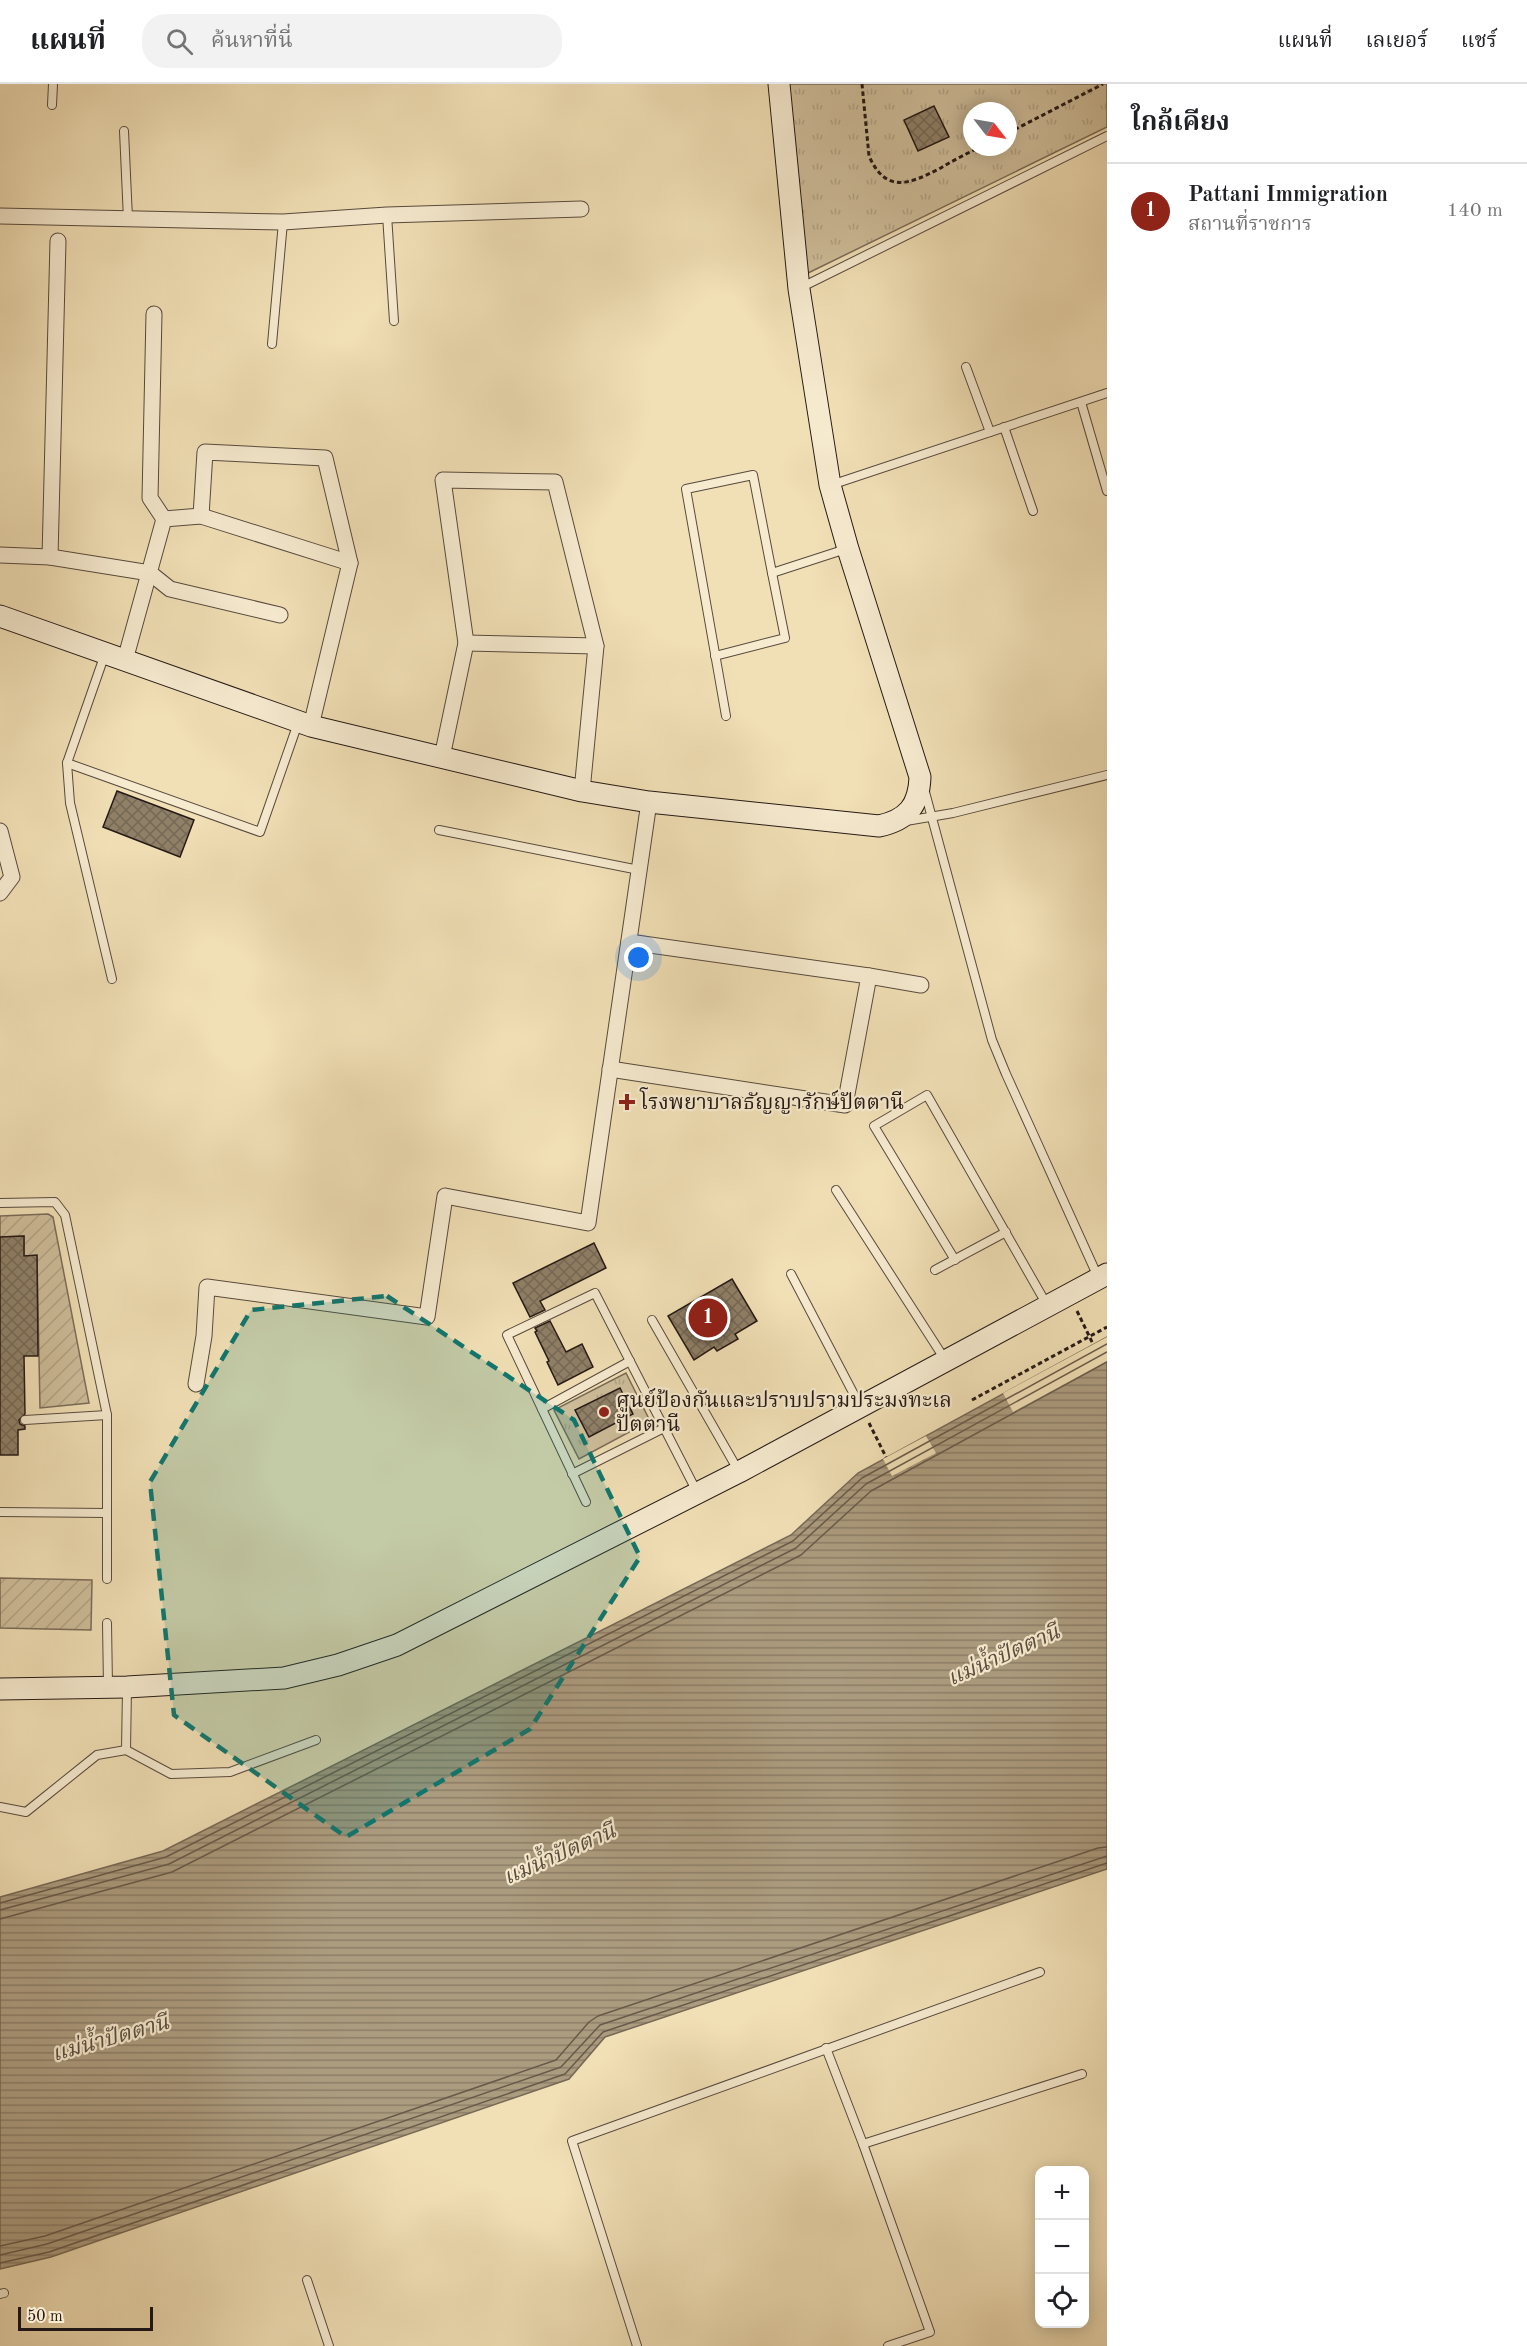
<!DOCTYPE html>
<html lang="th">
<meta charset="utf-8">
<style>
body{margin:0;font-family:"Old Standard TT","Noto Serif Thai",serif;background:#f2f2f2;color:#202124}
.controls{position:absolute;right:18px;bottom:18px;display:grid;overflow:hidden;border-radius:12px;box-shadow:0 3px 15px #0003}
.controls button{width:54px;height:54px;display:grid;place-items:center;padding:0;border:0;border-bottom:2px solid #e0e0e0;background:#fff;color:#202124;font:30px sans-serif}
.compass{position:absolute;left:963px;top:18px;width:54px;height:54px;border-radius:50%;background:#fff;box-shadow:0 3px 15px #0003;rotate:121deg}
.scale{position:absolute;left:18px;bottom:15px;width:135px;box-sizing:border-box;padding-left:6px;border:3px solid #251915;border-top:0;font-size:16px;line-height:21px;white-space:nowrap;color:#251915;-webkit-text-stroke:4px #f6eacf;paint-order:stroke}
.you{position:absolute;left:639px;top:874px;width:21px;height:21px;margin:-15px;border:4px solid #fff;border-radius:50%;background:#1a73e8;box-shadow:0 0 0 9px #1a73e833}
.badge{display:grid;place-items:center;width:39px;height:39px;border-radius:50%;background:#8f2418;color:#fff;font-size:20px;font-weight:700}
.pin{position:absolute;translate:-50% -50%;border:3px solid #fff;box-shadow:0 2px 6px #0006}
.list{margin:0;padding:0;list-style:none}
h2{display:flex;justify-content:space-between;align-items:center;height:78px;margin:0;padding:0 24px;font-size:26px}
h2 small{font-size:20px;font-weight:400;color:#757577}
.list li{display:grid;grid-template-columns:39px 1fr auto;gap:18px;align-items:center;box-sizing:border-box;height:96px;padding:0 24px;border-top:2px solid #e0e0e0}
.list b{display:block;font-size:22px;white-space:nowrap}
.list p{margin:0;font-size:20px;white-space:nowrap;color:#757577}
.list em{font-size:20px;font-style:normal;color:#757577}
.icon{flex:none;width:33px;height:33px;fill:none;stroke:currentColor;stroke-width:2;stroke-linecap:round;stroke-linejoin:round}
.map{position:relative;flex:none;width:1107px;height:2262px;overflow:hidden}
header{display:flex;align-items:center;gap:36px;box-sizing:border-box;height:84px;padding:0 30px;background:#fff;border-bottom:2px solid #e0e0e0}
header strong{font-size:28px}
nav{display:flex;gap:33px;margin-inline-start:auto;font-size:21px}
.search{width:420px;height:54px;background:#f2f2f2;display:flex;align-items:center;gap:15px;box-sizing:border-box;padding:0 21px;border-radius:24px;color:#757577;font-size:22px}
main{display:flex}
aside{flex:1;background:#fff}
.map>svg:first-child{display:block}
.grass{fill:url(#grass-tufts);stroke:#7a6b58;stroke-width:1.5;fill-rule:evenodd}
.garden{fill:url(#garden-furrows);stroke:#7a6b58;stroke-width:1.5}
.water{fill:url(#water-rules);stroke:#766855;stroke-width:1.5}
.pier{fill:#f1dfb5}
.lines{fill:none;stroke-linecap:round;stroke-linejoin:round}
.shore{stroke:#685a4a;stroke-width:1.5}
.building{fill:url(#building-cross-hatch);stroke:#251915;stroke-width:1.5}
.lane-casing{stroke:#584a3d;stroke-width:10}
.street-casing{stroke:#584a3d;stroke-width:17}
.secondary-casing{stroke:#251915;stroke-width:23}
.path{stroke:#251915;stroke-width:3;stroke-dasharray:4.5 3;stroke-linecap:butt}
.lane{stroke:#f6eacf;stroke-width:8}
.street{stroke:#f6eacf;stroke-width:15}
.secondary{stroke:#f6eacf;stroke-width:21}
.marked{fill:#0f766e;fill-opacity:0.2;stroke:#0f766e;stroke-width:4.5;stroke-dasharray:12 8;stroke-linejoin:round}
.poi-dot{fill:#8f2418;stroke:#f6eacf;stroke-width:2}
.labels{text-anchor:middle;stroke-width:4.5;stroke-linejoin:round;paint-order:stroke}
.poi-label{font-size:21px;fill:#251915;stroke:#f6eacf;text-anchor:start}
.water-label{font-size:22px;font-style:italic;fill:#5b4d3f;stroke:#f6eacf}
</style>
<header>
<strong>แผนที่</strong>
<div class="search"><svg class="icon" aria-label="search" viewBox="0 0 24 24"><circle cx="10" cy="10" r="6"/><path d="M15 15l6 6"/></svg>ค้นหาที่นี่</div>
<nav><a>แผนที่</a><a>เลเยอร์</a><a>แชร์</a></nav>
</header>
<main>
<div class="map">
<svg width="1107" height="2262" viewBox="0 0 1107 2262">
<defs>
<pattern id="grass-tufts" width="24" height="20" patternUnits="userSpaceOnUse" patternTransform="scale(1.5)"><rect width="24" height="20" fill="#cebd9a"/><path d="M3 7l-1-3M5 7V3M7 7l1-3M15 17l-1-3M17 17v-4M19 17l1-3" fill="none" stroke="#b1a284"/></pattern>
<pattern id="garden-furrows" width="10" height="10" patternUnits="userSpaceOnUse" patternTransform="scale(1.5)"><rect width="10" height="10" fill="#cebd9a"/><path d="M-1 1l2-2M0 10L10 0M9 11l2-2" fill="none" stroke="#b1a284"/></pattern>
<pattern id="water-rules" width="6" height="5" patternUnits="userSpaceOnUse" patternTransform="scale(1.5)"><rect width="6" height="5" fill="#ac9c7f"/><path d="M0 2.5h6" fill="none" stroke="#8c7e67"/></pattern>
<pattern id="building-cross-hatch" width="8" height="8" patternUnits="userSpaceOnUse" patternTransform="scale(1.5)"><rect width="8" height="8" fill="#8f8068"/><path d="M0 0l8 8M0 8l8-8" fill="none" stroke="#756854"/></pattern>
</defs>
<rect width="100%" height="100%" fill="#f1dfb5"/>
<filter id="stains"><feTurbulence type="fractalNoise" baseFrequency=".00333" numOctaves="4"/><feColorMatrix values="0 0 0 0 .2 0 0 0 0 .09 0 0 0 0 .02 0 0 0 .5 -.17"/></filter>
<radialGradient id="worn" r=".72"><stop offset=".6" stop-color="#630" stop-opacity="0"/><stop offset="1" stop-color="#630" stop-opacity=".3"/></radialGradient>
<g class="grass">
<path d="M 788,0 L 1107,0 L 1107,43 L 806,190 ZM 972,27 L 1008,27 L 1008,63 L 972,63 Z"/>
<polygon points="626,1289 650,1337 579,1375 554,1326"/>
</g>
<g class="garden">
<polygon points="48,1130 53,1133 89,1319 40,1324 37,1172 24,1172 24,1152 0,1153 0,1132"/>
<polygon points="0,1494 92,1496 91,1546 0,1544"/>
</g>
<polygon class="water" points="1107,1253 1107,1785 605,1953 569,1995 51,2173 0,2185 0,1813 163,1767 791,1451 858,1389"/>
<g class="pier">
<polygon points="1107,1253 1107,1277 1013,1328 1003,1309"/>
<polygon points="926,1352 936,1369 892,1392 883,1375"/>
</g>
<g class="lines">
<g class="shore">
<polyline points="0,1819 166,1773 793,1457 862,1394 1107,1260"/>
<polyline points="0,1826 169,1780 796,1464 866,1400 1107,1268"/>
<polyline points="0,1835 172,1788 801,1471 871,1407 1107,1278"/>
<polyline points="0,2162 45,2152 556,1976 589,1938 598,1932 1098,1764 1107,1763"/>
<polyline points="0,2171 47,2160 561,1983 600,1941 1107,1772"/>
<polyline points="0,2179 49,2168 565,1990 603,1948 1107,1779"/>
</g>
</g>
<g class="building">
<polygon points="934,22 949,53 918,67 904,36"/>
<polygon points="117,707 194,736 180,773 103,743"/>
<polygon points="24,1152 24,1172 37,1171 38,1272 24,1272 25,1330 19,1336 20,1340 25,1342 25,1345 18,1346 18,1371 0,1371 0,1153"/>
<polygon points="594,1159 606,1184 540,1217 545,1226 530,1233 513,1199"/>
<polygon points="732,1195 757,1237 735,1250 738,1255 717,1267 714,1263 694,1276 668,1232"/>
<polygon points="550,1237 566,1268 582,1260 593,1283 558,1301 547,1278 549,1277 535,1248 537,1247 535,1244"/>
<polygon points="620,1304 633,1330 589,1353 575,1326"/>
</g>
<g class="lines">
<defs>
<g id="lane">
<polyline points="52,21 53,0"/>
<polyline points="124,47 128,135"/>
<polyline points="387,131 394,237"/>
<polyline points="802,203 1107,52"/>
<polyline points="272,260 283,138"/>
<polyline points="966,283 990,348"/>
<polyline points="1081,318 1107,407"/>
<polyline points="1004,343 1033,427"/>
<polyline points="831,401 1107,309"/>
<polyline points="105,570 67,679 260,748 298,639"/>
<polyline points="715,572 785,554 772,489"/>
<polyline points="726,632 686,405 753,391 772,489 846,465"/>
<polyline points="67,679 70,719 112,895"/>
<polyline points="925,708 992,956 1006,990 1098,1193"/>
<polyline points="906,737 953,729 1107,691"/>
<polyline points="439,746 639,786"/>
<polyline points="836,1106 944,1274"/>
<polyline points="0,1119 55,1118 65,1131 107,1331 107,1495"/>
<polyline points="955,1176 874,1042 927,1011 1047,1221"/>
<polyline points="935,1186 1006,1148"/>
<polyline points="791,1190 860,1322"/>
<polyline points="652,1236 738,1386"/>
<polyline points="542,1325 630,1277"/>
<polyline points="25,1336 107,1331"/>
<polyline points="572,1390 664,1344"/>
<polyline points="586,1418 507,1251 595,1209 697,1408"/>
<polyline points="0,1428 107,1429"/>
<polyline points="107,1539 108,1602"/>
<polyline points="126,1666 127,1604"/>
<polyline points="0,1723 26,1728 97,1671 126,1666 171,1690 230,1688 316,1656"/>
<polyline points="826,1964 863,2060 930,2248 888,2262"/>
<polyline points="863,2060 1082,1990"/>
<polyline points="307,2196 329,2262"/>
<polyline points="0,2210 4,2209"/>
<polyline points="637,2262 572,2057 1040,1888"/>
</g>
<g id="street">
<polyline points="0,132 283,138 387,131 581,125"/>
<polyline points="201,432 205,368 325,374 350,479 311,642"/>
<polyline points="164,435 201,432 350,479"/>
<polyline points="0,471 50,473 150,489 170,505 280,531"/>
<polyline points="50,473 58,157"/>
<polyline points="466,559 596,562"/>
<polyline points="125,576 164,435 150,414 154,230"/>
<polyline points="442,673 466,559 443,396 555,398 596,562 582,707"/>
<polyline points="0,747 12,793 0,809"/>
<polyline points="869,892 921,901"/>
<polyline points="610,985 845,1021 869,892 629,858"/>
<polyline points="196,1300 204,1252 207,1203 427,1233 445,1112 588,1139 649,718"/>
</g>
<g id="secondary">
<path d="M 0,532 L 311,642 L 582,707 L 649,718 L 879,742 C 907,736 919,722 920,693 L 848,465 L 830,401 L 799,205 L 779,0"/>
<polyline points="0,1605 127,1603 284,1594 338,1581 397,1561 739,1388 1107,1190"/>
</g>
</defs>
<use href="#lane" class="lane-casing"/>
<use href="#street" class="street-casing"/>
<use href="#secondary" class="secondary-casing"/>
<g class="path">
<path d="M 862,0 L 869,72 C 886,110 909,100 939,85 C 952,77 966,70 980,63"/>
<polyline points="1008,49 1103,0"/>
<polyline points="1077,1227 1093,1260"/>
<polyline points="972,1316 1107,1243"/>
<polyline points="869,1339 886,1373"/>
</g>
<use href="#lane" class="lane"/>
<use href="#street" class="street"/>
<use href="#secondary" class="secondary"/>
</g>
<path class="marked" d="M 387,1212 L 574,1336 L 640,1473 L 530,1645 L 346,1753 L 174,1631 L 150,1398 L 251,1226 Z"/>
<g class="poi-dot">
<path d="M624 1009h6v6h6v6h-6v6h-6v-6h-6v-6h6z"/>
<circle cx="604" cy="1328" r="6"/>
</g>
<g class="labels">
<g class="poi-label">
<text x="640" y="1025">โรงพยาบาลธัญญารักษ์ปัตตานี</text>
<text x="616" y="1323">ศูนย์ป้องกันและปราบปรามประมงทะเล<tspan x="616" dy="24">ปัตตานี</tspan></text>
</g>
<g class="water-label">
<text transform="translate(1003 1570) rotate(-24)" y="8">แม่น้ำปัตตานี</text>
<text transform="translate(559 1769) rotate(-24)" y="8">แม่น้ำปัตตานี</text>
<text transform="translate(110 1953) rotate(-16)" y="8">แม่น้ำปัตตานี</text>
</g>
</g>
<rect width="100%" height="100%" filter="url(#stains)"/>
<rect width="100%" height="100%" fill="url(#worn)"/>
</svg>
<div class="controls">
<button>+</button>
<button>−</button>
<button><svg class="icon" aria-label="locate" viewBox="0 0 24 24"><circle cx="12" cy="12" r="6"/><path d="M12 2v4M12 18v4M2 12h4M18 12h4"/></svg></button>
</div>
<svg class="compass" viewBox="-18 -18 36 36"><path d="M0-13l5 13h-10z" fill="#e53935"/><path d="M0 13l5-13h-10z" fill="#757577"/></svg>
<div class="scale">50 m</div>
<div class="you"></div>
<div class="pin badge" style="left:708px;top:1234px">1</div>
</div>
<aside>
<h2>ใกล้เคียง<small></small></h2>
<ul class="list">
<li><span class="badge">1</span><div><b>Pattani Immigration</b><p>สถานที่ราชการ</p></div><em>140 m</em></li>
</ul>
</aside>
</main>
